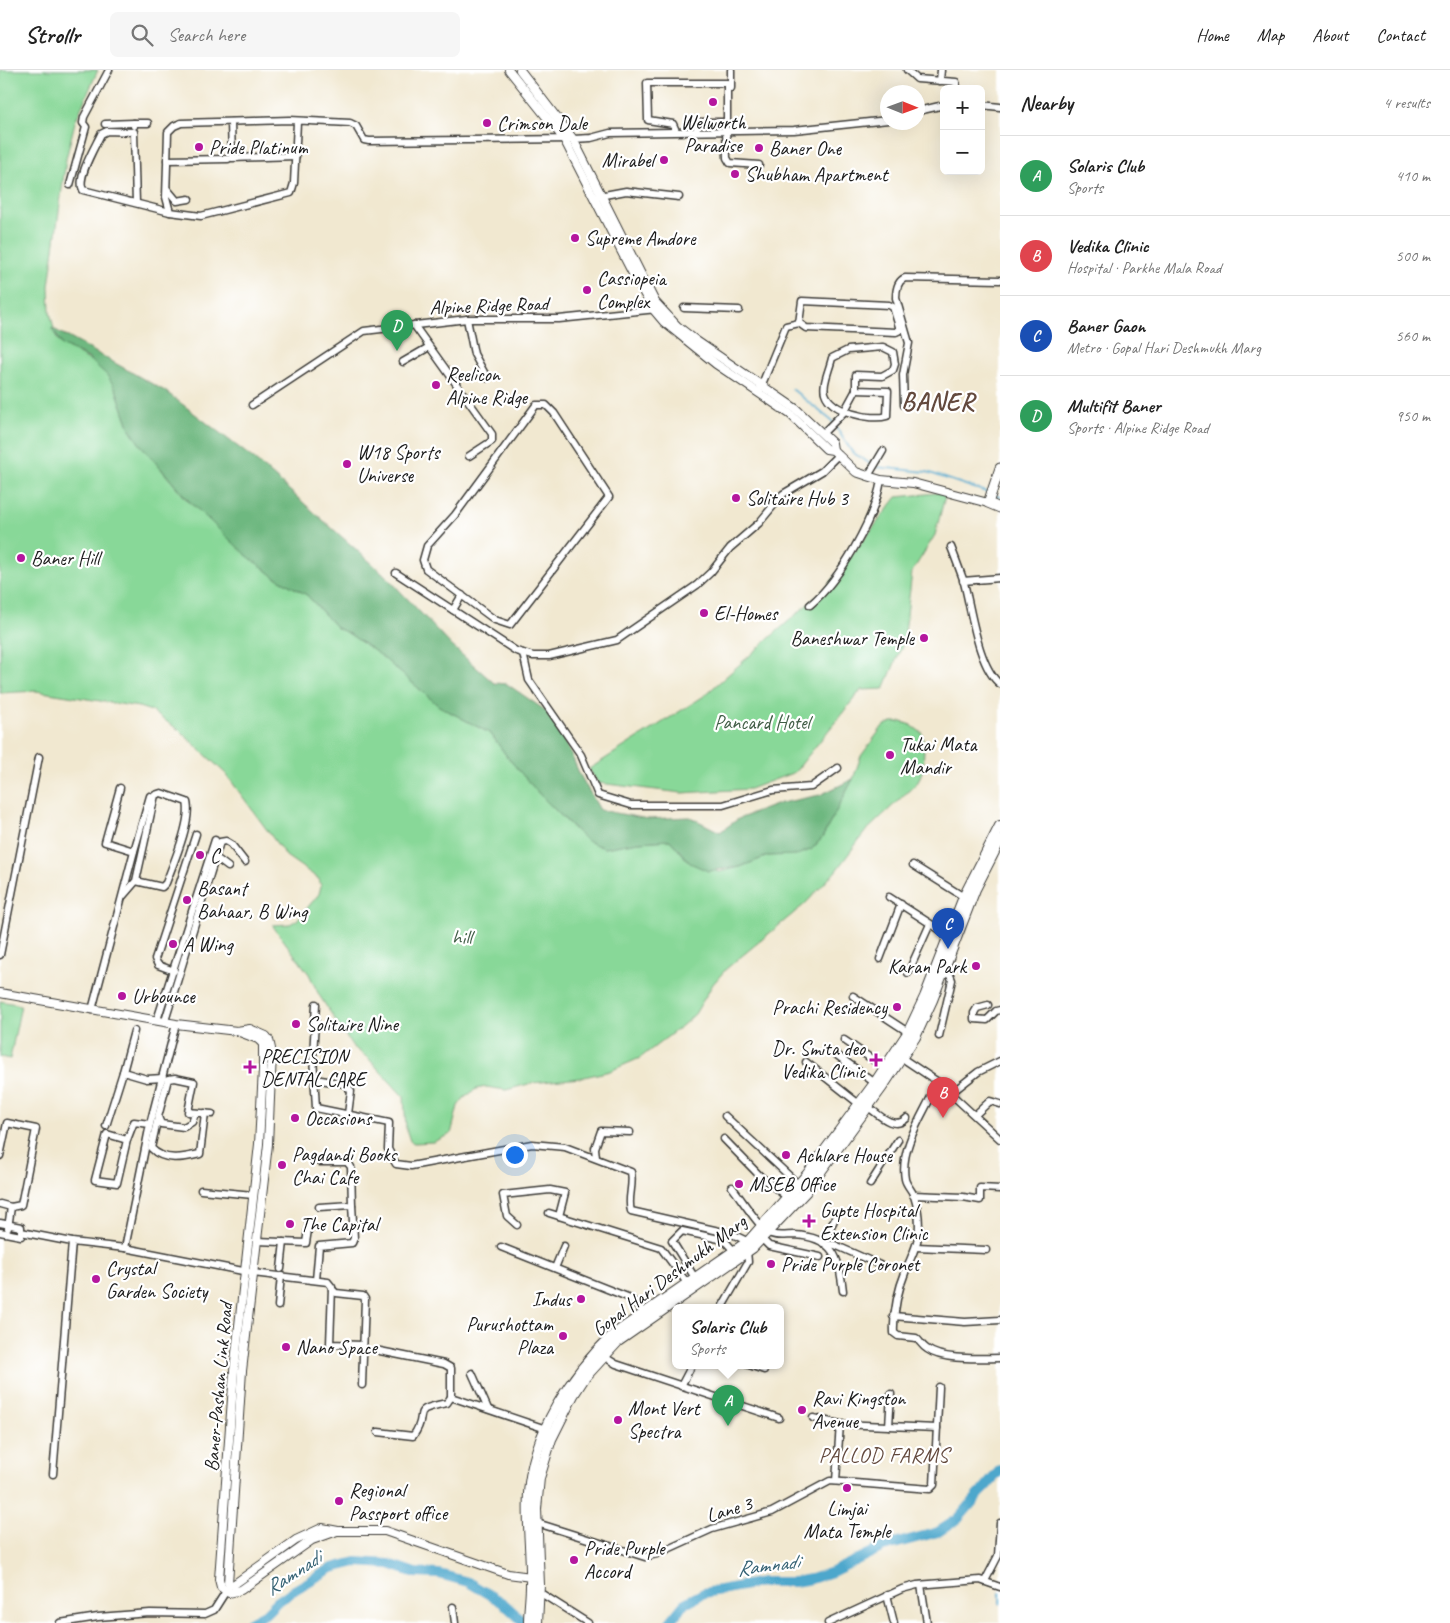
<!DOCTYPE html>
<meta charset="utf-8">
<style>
body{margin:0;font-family:Caveat,sans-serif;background:#f6f6f6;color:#222}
.controls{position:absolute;right:15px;top:15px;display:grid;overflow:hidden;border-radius:8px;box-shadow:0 5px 20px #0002}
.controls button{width:45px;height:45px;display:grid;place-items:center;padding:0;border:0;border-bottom:1px solid #e0e0e0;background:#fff;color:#222;font:25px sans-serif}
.compass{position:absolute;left:880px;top:15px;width:45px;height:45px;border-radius:50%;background:#fff;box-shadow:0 5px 20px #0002;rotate:91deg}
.you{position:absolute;left:514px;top:1084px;width:18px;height:18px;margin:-12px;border:4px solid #fff;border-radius:50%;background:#1a73e8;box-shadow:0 0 0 8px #1a73e833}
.badge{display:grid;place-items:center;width:32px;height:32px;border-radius:50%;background:#d93025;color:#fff;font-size:16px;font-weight:700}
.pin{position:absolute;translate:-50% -41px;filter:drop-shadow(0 1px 2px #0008)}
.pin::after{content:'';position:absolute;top:26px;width:18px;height:15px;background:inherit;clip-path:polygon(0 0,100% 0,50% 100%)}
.popup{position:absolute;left:672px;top:1234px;width:112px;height:65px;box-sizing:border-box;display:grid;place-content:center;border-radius:8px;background:#fff;filter:drop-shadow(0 1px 4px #0005);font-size:16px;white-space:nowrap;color:#767676}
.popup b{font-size:19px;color:#222}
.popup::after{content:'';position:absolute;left:50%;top:100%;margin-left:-10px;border:10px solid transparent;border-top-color:#fff}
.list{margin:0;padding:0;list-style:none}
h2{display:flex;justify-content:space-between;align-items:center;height:65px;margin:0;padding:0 20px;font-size:21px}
h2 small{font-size:16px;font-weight:400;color:#767676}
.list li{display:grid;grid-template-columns:32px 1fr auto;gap:15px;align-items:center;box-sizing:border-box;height:80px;padding:0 20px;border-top:1px solid #e0e0e0}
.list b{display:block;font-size:19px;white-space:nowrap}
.list p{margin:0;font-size:16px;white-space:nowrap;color:#767676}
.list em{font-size:16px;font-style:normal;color:#767676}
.icon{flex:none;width:28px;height:28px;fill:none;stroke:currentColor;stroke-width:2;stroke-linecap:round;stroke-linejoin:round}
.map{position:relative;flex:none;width:1000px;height:1553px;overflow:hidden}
header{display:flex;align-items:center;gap:30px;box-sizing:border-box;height:70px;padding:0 25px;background:#fff;border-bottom:1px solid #e0e0e0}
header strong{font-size:24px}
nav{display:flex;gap:28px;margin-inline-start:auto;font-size:18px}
.search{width:350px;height:45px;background:#f6f6f6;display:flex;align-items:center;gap:12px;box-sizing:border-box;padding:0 18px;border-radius:8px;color:#767676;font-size:19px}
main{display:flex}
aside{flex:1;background:#fff}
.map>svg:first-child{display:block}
.green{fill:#88d898;stroke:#527a5a}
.forest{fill:#6eb880;stroke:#456a4e}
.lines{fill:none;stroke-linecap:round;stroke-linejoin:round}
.stream{stroke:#4ea7cc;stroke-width:2}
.river{stroke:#4ea7cc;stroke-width:10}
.minor-casing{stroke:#3c3b37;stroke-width:9}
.tertiary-casing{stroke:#3c3b37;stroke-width:10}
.secondary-casing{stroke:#3c3b37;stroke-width:11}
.primary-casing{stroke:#3c3b37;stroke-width:12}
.minor{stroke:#fff;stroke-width:6}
.tertiary{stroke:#fff;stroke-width:8}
.secondary{stroke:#fff;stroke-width:9}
.primary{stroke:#fff;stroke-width:10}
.poi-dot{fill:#b5179e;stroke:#fff;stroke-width:2}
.labels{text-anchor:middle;stroke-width:4.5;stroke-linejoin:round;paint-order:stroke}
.poi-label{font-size:20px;fill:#1c1c1c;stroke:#fff;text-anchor:start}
.street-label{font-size:20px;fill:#1c1c1c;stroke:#fff}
.park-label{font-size:20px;fill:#425e47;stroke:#fff}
.neighbourhood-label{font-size:21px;letter-spacing:1px;fill:#63493d;stroke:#fff}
.water-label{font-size:21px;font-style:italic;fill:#356274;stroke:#fff}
.district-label{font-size:25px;font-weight:bold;letter-spacing:1px;fill:#63493d;stroke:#fff}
</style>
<header>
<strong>Strollr</strong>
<div class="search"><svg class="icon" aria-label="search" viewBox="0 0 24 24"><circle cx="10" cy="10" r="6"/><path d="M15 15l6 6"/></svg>Search here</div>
<nav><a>Home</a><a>Map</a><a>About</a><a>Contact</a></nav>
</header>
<main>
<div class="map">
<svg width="1000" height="1553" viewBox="0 0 1000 1553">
<rect width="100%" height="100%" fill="#fff"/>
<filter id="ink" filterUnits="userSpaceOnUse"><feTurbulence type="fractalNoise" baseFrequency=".02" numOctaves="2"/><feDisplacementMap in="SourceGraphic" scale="10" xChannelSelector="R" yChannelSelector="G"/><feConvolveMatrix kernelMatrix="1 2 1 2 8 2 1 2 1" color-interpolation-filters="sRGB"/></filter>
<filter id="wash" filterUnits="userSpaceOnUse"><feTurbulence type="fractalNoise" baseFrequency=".0096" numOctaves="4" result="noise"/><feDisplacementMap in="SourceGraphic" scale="20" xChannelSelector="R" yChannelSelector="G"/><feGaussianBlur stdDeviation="1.12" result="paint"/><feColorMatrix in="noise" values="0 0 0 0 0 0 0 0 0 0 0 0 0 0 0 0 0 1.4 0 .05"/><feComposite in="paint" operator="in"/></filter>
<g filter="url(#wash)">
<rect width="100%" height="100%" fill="#f1e8d0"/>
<g class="green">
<polygon points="0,0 98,0 75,52 66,89 49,216 50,242 56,267 62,275 98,295 107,305 116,319 130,359 139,373 188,431 275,507 307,525 337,558 348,563 379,584 439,636 491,664 508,688 541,726 577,762 604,778 638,772 670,770 690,793 719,802 740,797 768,786 803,783 812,779 822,768 853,709 861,686 883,656 892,652 902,652 911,655 922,663 924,678 923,699 918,712 865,762 835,802 805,834 726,899 713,914 695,944 683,955 640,988 610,1001 580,1008 532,1013 506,1020 486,1017 476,1019 464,1028 458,1036 451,1064 433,1072 414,1073 410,1071 406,1059 404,1027 368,988 353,977 319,925 309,904 272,855 290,854 297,850 319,824 321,816 319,809 286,786 226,704 179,660 151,641 139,637 36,621 0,623"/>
<polygon points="946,422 935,465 912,502 904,571 884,619 861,620 795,702 750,719 682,723 598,713 589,699 704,626 826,518 897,427"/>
<polygon points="0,931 21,935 10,989 0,987"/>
</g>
<polygon class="forest" points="52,258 165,321 254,389 385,505 452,576 494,613 507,614 555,647 580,705 600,740 648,749 690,747 720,762 738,749 781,733 820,725 853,709 822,768 812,779 797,785 768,786 740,797 708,801 690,793 670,770 638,772 604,778 587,771 541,726 508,688 491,664 439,636 379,584 348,563 337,558 307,525 275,507 246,485 189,431 139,373 130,359 116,319 107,305 88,288 62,275"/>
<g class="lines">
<g class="stream">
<polyline points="792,319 832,351 852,382 872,395"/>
<polyline points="876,397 927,402 989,423"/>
<polyline points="994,425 1000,427"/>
<polyline points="1000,1523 1000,1535"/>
</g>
<g class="river">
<polyline points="248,1553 265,1544 278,1531 291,1522 332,1498 356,1492 389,1494 415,1503 439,1504 468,1512 503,1533 525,1553"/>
<polyline points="669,1553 685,1533 704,1523 763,1512 794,1512 811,1509 832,1502 883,1477 938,1462 958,1449 1000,1400"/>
</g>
</g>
</g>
<g filter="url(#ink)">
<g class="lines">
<defs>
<g id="minor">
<polyline points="907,0 917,9 956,12 956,19"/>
<polyline points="940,11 941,0"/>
<polyline points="731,18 731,0"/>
<polyline points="981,35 1000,37"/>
<polyline points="918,41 944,35"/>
<polyline points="231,52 232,88 296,86"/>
<polyline points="297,52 294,113 291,123 201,146 170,142 166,127 168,62 174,56 181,53 289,50 350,53 356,56 364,70 369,71 573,69 591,68 610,63 794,60 888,50"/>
<polyline points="105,54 134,53"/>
<polyline points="134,56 134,53 148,53"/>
<polyline points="726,59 727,88 730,93 759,95"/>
<polyline points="676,61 673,54 648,50 647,13 727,13 727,52 696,52 697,60"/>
<polyline points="167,90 228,89"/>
<polyline points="70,115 86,57 83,53 84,47 109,0"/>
<polyline points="167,119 177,131 189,129"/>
<polyline points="599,126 626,121 679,127"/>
<path d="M 136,133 L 134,62 L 107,61 L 101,64 C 95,77 76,108 83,120 L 170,142"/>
<polyline points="684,238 739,240"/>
<polyline points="467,249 474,284 487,308"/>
<polyline points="414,255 492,364 492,371 469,386"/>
<path d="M 883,277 L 893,282 L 895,294 L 893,300 L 882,306 L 856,305 L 856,320 L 888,321 L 887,346 C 871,351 831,342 825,323 C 822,314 830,298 832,288 L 848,280 Z"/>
<polyline points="403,292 429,277"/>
<polyline points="760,319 786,256 799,253 806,258 896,262 900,260 893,237 889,235 802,231 799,253"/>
<polyline points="252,335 364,261 467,249 559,249 657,239"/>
<polygon points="536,335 546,335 554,343 609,427 510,555 495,550 426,499 423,490 427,476 455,445"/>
<path d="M 904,335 L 903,305 L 909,273 L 896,228 C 896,220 897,211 905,208 L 1000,210"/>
<polyline points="822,364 844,342 856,320"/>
<polyline points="868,406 883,381"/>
<path d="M 951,477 C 955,487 959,498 963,509 C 971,536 977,596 1000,614"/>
<polyline points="396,503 516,581 533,586 549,586 617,570 697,515 711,502 730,478 759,453 783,424 822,401 838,385"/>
<polyline points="963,511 1000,508"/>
<path d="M 810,535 C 840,510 875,448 881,410"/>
<polyline points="453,540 462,525"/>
<polyline points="523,583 529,610 581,685 598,725 631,735 723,735 773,720 811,717 838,698"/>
<polyline points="134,781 150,726"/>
<polyline points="216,788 228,797"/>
<polyline points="913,795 964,827"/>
<path d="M 123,826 L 136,811 L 162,817 L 166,813 C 173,794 192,751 187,732 L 161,723 L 155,725 L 136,811"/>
<polyline points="889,827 948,865"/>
<polyline points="0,885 39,687"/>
<polyline points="880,889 901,834"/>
<polyline points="174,901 158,895 155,889 196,764"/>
<polyline points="908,903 930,854"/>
<polyline points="853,926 911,964"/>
<path d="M 316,934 L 313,986 L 316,1038 L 389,1053 L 388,1079 L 396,1094 L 411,1096 L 532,1074 L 565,1077 L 631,1102 C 634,1116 627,1128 631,1141 L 732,1164 L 749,1172"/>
<polyline points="988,935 977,938 974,943 974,949 987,950 996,941 1000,940"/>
<polyline points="92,940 134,781 105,772 120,718"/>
<polyline points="157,950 215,770"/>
<polyline points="165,951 220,772 226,771 231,774 245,792"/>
<polyline points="939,966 952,910 950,905 943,903"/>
<polyline points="844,970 885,998"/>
<polyline points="834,983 875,1013"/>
<polyline points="899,986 938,1012 1000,1069"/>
<polyline points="806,992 859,1034"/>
<polyline points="123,1002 134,961"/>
<polyline points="315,1009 345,1014 351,1021 348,1044"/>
<path d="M 938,1012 C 926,1041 899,1076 905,1109 C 906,1115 912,1120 914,1126 C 918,1138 920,1154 918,1167 C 916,1179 910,1189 906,1200 C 898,1220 893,1241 894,1263 L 898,1266 L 916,1268 C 920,1271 922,1276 927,1279 C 943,1291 981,1288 1000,1288"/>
<polyline points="950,1024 978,1002 1000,991"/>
<path d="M 867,1036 C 879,1045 894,1061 907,1048"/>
<polyline points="195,1043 192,1052 184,1057 161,1054 158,1047 168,1009 175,1008 194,1012 188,1042 212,1044"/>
<polyline points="975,1045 990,1031 1000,1034"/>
<polyline points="725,1046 799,1115"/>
<path d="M 158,1047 L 151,1078 C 164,1092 183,1088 200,1084 L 205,1043"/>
<polyline points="106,1056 123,1002 147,1009 163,1008"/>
<polygon points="107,1064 127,1070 117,1113 95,1110"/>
<polyline points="724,1069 760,1106 788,1128"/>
<polyline points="127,1070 134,1052 150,1054"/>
<polyline points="0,1086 7,1053 36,1059 21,1135 11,1137 0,1134"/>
<polyline points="596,1088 595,1078 601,1061 630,1062"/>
<polyline points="870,1114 898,1070"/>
<path d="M 732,1117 C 741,1128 759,1158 771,1164 C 779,1167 787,1165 794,1165 C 834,1167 839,1187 843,1221"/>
<polyline points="201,1120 253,1125"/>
<polyline points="913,1125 963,1127 980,1130 980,1118 1000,1119"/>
<polyline points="319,1137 352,1135 351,1097 347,1092 320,1092"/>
<polyline points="549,1143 661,1178 687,1213"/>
<polyline points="0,1153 21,1157 21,1166 0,1162"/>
<polyline points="517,1155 507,1146 503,1125 550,1120 565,1123 559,1146"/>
<polyline points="8,1158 11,1137"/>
<polyline points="21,1162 72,1172 125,1178 253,1203 328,1212 332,1217 330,1274 363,1275"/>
<polyline points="759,1166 769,1176 820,1187"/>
<polyline points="257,1171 306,1173 309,1153"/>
<polyline points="823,1173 837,1144"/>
<polyline points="826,1174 835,1175 880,1195"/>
<polyline points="501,1177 630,1228 645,1243"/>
<polyline points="916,1177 986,1180"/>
<polyline points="125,1178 150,1054 176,954"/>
<polyline points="555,1198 564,1176"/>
<polyline points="281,1199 284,1172"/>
<polyline points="695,1208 672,1171 682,1161 724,1170 734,1181"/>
<polyline points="316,1210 319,1176 352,1173 354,1168 352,1135"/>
<polyline points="332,1219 336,1223 363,1226 365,1229 362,1315"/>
<polyline points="278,1236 281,1206"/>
<polyline points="722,1237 748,1192 747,1181"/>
<polyline points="893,1246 965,1252 1000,1250"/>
<polyline points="380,1281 444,1294 451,1298 451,1327 549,1360"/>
<polyline points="603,1286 616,1294 779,1348"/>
<polyline points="749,1295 764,1300"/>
<polyline points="472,1303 488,1339"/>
<polyline points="681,1316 692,1295"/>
<polyline points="813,1348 840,1354 937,1358"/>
<polyline points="889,1356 891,1324"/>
<path d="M 378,1362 L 413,1366 C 431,1342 406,1341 447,1333 L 451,1327"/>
<polyline points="53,1404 72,1172"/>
<polyline points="836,1411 840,1354"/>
<polyline points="537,1453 645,1487 657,1484 712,1459 772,1442 830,1411 930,1419 934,1415 939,1317"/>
<polyline points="985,1511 998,1486 1000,1453"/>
<polyline points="921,1515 927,1553"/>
<polyline points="539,1522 588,1553"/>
<polyline points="887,1525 894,1553"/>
<polyline points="453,1537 455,1553"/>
<polyline points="60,1553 98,1547 150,1543 205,1544 214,1540 228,1518"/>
<polyline points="828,1553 902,1519 917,1515 980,1510 1000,1517"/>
</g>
<g id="tertiary">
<polyline points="509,0 564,69 631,200 653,239 664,252 716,294 790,344 826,379 833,380 856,402 871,407 881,410 913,413 988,433"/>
<polyline points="520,0 573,69 655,232 677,256 695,270 796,339 832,373 833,380"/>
<polyline points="0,923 176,954 237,961 250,959 266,966 269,970 272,983 268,1074 242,1301 228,1513 233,1515 296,1470 322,1458 338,1461 385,1461 508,1504 531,1507"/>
<polyline points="237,961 258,969 263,974 263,999 259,1074 234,1301 219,1509 221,1517 229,1523 241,1520 312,1470 337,1461"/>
</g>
<polyline id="secondary" points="1000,398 988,433 1000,438"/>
<g id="primary">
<path d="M 529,1553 C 529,1540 531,1528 531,1515 C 532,1484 527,1454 529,1423 C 533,1363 571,1305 613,1265 L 749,1171 L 807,1105 L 875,1013 L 908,963 L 925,927 L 964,827 L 1000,756"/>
<polyline points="537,1553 539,1515 536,1439 539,1408 551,1369 573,1325 584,1308 618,1271 752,1178 806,1121 882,1017 915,967 932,930 975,819 1000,770"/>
</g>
</defs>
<use href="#minor" class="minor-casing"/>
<use href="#tertiary" class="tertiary-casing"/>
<use href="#secondary" class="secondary-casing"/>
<use href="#primary" class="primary-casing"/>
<use href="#minor" class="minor"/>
<use href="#tertiary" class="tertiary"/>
<use href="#secondary" class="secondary"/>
<use href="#primary" class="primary"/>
</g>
</g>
<g class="poi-dot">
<circle cx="713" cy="32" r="5"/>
<circle cx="487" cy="53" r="5"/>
<circle cx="199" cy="77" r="5"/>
<circle cx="759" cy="78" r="5"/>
<circle cx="664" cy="90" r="5"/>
<circle cx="735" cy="104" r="5"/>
<circle cx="575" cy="168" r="5"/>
<circle cx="587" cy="220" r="5"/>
<circle cx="436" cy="315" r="5"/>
<circle cx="347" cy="394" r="5"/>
<circle cx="736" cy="428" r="5"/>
<circle cx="21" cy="488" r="5"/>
<circle cx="704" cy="543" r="5"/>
<circle cx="924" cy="568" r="5"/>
<circle cx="890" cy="685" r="5"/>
<circle cx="200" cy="785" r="5"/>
<circle cx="187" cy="830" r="5"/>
<circle cx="173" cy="874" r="5"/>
<circle cx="976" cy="896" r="5"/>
<circle cx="122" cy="926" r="5"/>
<circle cx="897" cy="937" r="5"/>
<circle cx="296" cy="954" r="5"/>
<path d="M873.5 982.5h5v5h5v5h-5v5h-5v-5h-5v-5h5z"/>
<path d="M247.5 989.5h5v5h5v5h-5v5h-5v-5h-5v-5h5z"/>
<circle cx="295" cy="1048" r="5"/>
<circle cx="786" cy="1085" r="5"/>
<circle cx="282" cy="1095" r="5"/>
<circle cx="739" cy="1114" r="5"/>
<path d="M806.5 1143.5h5v5h5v5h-5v5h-5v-5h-5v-5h5z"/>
<circle cx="290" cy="1154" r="5"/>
<circle cx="771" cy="1194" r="5"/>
<circle cx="96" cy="1209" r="5"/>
<circle cx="581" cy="1229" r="5"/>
<circle cx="563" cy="1266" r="5"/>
<circle cx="286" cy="1277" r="5"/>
<circle cx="802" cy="1340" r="5"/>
<circle cx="618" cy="1350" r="5"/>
<circle cx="847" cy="1418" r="5"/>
<circle cx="339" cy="1431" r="5"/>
<circle cx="574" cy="1490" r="5"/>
</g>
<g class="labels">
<g class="poi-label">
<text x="713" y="59" text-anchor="middle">Welworth<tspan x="713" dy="23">Paradise</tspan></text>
<text x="497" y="60">Crimson Dale</text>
<text x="209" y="84">Pride Platinum</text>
<text x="769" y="85">Baner One</text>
<text x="654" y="97" text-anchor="end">Mirabel</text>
<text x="745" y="111">Shubham Apartment</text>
<text x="585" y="175">Supreme Amdore</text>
<text x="597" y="215">Cassiopeia<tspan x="597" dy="23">Complex</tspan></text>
<text x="446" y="311">Reelicon<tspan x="446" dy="23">Alpine Ridge</tspan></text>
<text x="357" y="389">W18 Sports<tspan x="357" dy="23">Universe</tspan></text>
<text x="746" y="435">Solitaire Hub 3</text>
<text x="31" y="495">Baner Hill</text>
<text x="714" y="550">El-Homes</text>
<text x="914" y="575" text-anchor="end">Baneshwar Temple</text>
<text x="900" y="681">Tukai Mata<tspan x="900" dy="23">Mandir</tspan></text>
<text x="210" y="792">C</text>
<text x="197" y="825">Basant<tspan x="197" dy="23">Bahaar, B Wing</tspan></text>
<text x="183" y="881">A Wing</text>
<text x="966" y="903" text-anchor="end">Karan Park</text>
<text x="132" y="933">Urbounce</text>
<text x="887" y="944" text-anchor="end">Prachi Residency</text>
<text x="306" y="961">Solitaire Nine</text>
<text x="865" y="985" text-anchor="end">Dr. Smita deo<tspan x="865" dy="23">Vedika Clinic</tspan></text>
<text x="261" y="993">PRECISION<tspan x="261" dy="23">DENTAL CARE</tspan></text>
<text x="305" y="1055">Occasions</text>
<text x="292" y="1091">Pagdandi Books<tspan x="292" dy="23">Chai Cafe</tspan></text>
<text x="796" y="1092">Achlare House</text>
<text x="749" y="1121">MSEB Office</text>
<text x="820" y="1147">Gupte Hospital<tspan x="820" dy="23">Extension Clinic</tspan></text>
<text x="300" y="1161">The Capital</text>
<text x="781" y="1201">Pride Purple Coronet</text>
<text x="106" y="1205">Crystal<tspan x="106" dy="23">Garden Society</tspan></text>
<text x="571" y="1236" text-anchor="end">Indus</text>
<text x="553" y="1261" text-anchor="end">Purushottam<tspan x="553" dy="23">Plaza</tspan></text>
<text x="296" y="1284">Nano Space</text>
<text x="812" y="1335">Ravi Kingston<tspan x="812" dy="23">Avenue</tspan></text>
<text x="628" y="1345">Mont Vert<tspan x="628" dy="23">Spectra</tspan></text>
<text x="349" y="1427">Regional<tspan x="349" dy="23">Passport office</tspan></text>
<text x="847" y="1445" text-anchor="middle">Limjai<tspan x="847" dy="23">Mata Temple</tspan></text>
<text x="584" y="1485">Pride Purple<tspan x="584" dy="23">Accord</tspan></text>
</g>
<g class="street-label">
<text transform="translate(489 235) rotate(-2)" y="7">Alpine Ridge Road</text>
<text transform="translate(669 1205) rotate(-37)" y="7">Gopal Hari Deshmukh Marg</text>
<text transform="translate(218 1317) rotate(-85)" y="7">Baner-Pashan Link Road</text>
<text transform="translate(729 1439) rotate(-17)" y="7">Lane 3</text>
</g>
<g class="park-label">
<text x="762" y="659">Pancard Hotel</text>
<text x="462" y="874">hill</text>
</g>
<g class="neighbourhood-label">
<text x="884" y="1392">PALLOD FARMS</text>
</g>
<g class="water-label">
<text transform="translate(768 1495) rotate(-7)" y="7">Ramnadi</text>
<text transform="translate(293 1503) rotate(-33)" y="7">Ramnadi</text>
</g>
<g class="district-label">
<text x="938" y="340">BANER</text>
</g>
</g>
</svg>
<div class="controls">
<button>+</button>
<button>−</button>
</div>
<svg class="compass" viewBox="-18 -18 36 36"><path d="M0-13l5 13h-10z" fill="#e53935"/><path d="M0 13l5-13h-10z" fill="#767676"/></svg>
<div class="you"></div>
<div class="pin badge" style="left:728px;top:1356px;background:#2e9e5b">A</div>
<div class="popup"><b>Solaris Club</b>Sports</div>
<div class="pin badge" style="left:943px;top:1048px;background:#e0444e">B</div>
<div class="pin badge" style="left:948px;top:879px;background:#1a4fb4">C</div>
<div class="pin badge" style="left:397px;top:281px;background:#2e9e5b">D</div>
</div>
<aside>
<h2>Nearby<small>4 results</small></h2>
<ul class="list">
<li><span class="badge" style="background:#2e9e5b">A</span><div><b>Solaris Club</b><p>Sports</p></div><em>410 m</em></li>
<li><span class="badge" style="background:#e0444e">B</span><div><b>Vedika Clinic</b><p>Hospital · Parkhe Mala Road</p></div><em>500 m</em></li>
<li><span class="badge" style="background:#1a4fb4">C</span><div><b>Baner Gaon</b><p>Metro · Gopal Hari Deshmukh Marg</p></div><em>560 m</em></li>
<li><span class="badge" style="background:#2e9e5b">D</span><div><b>Multifit Baner</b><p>Sports · Alpine Ridge Road</p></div><em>950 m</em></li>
</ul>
</aside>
</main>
